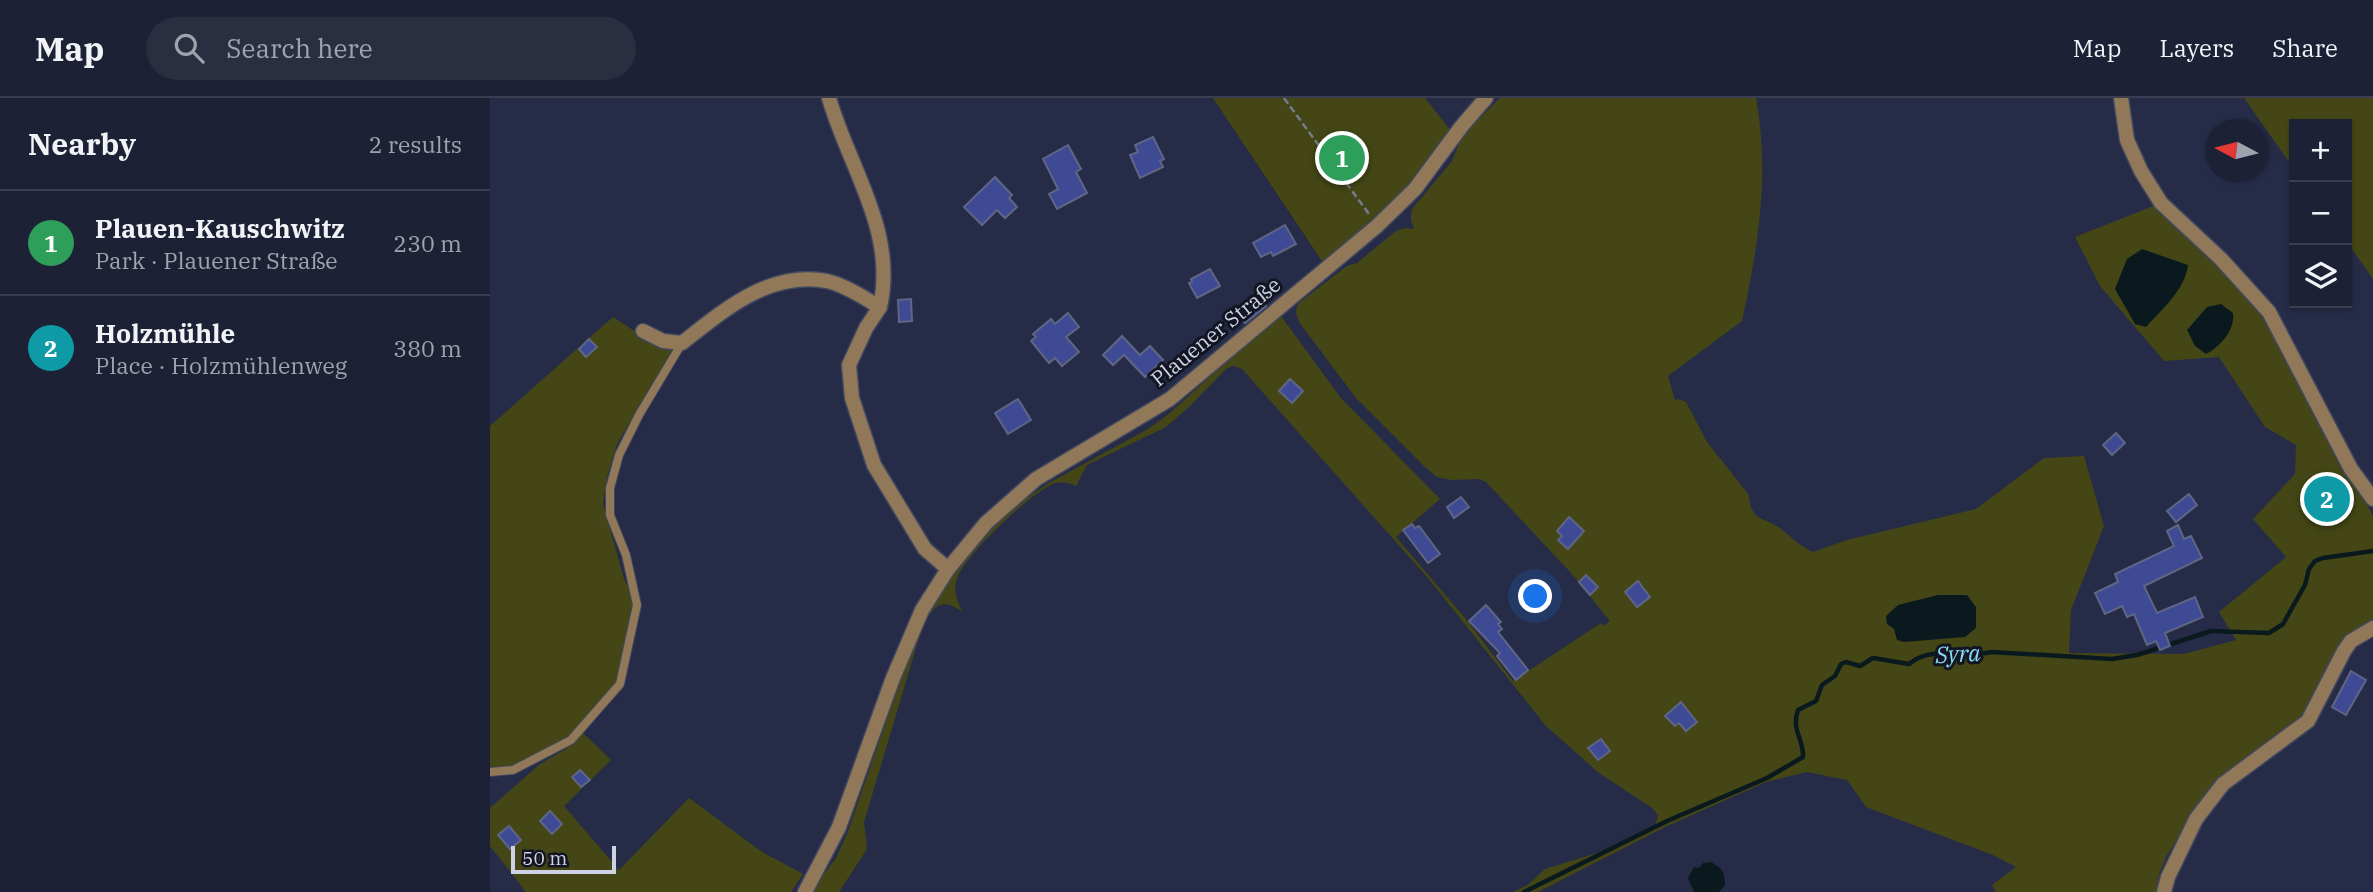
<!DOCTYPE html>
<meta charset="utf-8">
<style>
body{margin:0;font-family:"IBM Plex Serif",serif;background:#292e41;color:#f1f3f6}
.controls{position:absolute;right:21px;top:21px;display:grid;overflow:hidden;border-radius:0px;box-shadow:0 2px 5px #0004}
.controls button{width:63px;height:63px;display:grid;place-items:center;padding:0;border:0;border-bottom:2px solid #3a3e50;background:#1c2135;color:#f1f3f6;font:35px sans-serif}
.compass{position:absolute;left:1715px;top:21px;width:63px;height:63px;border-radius:50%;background:#1c2135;box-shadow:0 2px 5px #0004;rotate:277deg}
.scale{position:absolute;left:21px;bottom:18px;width:105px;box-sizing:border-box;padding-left:7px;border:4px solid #ced3e4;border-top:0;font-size:19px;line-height:24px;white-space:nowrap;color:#ced3e4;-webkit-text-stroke:5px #131622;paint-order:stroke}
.you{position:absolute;left:1046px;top:499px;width:24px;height:24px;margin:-18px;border:5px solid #fff;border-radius:50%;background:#1a73e8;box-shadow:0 0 0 10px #1a73e833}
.badge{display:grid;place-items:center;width:46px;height:46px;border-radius:50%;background:#ea580c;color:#fff;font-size:23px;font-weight:700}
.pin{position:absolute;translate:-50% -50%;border:4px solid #fff;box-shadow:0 2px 7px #0006}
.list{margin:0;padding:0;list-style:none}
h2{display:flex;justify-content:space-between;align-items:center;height:91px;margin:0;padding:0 28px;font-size:30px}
h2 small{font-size:23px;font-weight:400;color:#a0a3ad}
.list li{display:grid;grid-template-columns:46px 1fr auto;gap:21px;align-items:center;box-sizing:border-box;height:105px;padding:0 28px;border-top:2px solid #3a3e50}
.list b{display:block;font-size:26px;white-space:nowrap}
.list p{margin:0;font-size:23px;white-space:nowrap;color:#a0a3ad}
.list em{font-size:23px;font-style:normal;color:#a0a3ad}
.icon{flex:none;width:38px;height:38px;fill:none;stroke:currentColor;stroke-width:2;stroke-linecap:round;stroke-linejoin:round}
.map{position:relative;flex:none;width:1883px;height:794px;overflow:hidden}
header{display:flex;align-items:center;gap:42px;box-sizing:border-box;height:98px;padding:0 35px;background:#1c2135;border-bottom:2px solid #3a3e50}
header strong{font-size:33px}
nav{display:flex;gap:38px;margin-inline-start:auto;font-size:24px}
.search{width:490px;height:63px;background:#292e41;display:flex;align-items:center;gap:18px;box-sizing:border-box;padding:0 24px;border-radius:38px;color:#a0a3ad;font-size:26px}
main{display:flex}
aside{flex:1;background:#1c2135}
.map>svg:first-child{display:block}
.green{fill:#444715}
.water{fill:#09191e}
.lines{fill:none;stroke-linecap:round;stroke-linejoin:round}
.stream{stroke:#09191e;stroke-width:4.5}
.building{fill:#3f4a94;stroke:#5f6685;stroke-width:2}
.lane-casing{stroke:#414760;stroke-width:10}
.street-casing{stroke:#414760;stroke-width:17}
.path{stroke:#757b91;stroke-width:2.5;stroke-dasharray:7 3.5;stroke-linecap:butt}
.lane{stroke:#907859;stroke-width:8}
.street{stroke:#907859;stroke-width:14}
.labels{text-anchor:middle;stroke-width:6;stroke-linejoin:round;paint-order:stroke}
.street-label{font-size:21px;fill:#ced3e4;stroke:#131622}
.water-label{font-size:23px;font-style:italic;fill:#86daf5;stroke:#131622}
</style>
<header>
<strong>Map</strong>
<div class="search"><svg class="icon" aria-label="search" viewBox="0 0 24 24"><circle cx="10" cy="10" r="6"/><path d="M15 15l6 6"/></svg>Search here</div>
<nav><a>Map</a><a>Layers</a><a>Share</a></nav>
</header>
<main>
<aside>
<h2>Nearby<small>2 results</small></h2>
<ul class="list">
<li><span class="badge" style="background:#2e9e5b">1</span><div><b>Plauen-Kauschwitz</b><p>Park · Plauener Straße</p></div><em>230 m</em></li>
<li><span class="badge" style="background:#0f9aa8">2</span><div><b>Holzmühle</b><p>Place · Holzmühlenweg</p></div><em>380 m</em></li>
</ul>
</aside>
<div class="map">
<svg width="1883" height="794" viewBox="0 0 1883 794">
<rect width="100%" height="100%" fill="#262c47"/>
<g class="green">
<polygon points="723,0 935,0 961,33 923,87 834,166"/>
<path d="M 1010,0 L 1266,0 C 1280,76 1268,149 1252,223 L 1178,278 L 1185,302 L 1190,301 L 1196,304 L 1217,344 L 1259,397 C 1261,425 1274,418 1291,431 C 1304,441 1308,447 1323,454 L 1357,442 L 1486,411 L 1554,360 L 1594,358 L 1614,428 L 1581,512 L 1579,555 L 1694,556 L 1746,542 L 1729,514 L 1796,459 L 1763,421 L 1805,376 L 1806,347 L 1775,329 L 1729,259 L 1674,263 L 1610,188 L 1585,139 L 1671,105 L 1779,214 L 1883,418 L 1883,526 L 1857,537 L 1807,629 L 1781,640 L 1739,673 L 1718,693 L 1676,759 L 1669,777 L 1666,794 L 1506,794 L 1502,787 L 1526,769 L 1503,757 L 1376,709 L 1357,682 L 1317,674 L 1276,684 L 1173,730 L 1048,794 L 1023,794 L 1039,786 L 1055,771 L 1107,755 L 1165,728 L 1168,717 L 1162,710 L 1109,675 L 1056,628 L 938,480 L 752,271 L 744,268 L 737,270 L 700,308 L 676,329 L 597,367 L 586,388 C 579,385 572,383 565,385 C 541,394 478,455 468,478 C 462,491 467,503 473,514 C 449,498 444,509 432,530 L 374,724 L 377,751 L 349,794 L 321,794 L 346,760 L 357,736 L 430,527 L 455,484 L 477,458 L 506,426 L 531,404 L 557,386 L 658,331 L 680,315 L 786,218 L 791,218 L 850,299 L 950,401 L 906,439 L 975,520 L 1023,583 L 1111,525 L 1114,528 L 1120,523 L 1081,475 L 996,384 L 989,381 L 961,382 L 947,379 L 935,369 L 866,300 L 809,224 C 806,216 804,211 810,204 L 857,168 L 867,165 L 906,133 L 915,130 L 924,131 L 921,122 L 922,111 L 962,63 L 972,38 Z"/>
<polygon points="1754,0 1883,0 1883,181 1857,144 1857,26 1804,26 1804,71"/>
<polygon points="123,219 146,234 184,249 127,346 117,379 113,406 134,481 147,507 130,586 81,642 23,672 0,674 0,328"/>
<polygon points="93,635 121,662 74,708 129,772 199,700 272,754 313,776 301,794 36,794 0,748 0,710 50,666 76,651"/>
</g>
<g class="water">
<path d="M 1652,151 L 1698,167 C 1695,192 1672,211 1656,229 L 1645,226 L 1625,191 L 1637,161 Z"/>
<path d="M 1731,206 L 1743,215 C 1745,232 1731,248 1716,256 L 1705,248 L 1697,232 L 1717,209 Z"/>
<polygon points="1448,497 1477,497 1486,509 1486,530 1475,539 1414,544 1407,542 1404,531 1397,526 1396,518 1408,507"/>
<path d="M 1221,764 C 1232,770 1235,774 1235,787 L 1229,794 L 1204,794 L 1198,780 L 1204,769 L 1209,770 L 1213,765 Z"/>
</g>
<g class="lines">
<path class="stream" d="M 1034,794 L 1177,723 L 1277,680 L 1313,659 C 1314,641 1301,633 1308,612 L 1326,603 L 1332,587 L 1345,578 L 1351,566 L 1356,564 L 1370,568 L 1383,560 L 1419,566 C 1441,547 1475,560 1502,554 L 1622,561 L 1647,557 L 1721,533 L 1779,535 L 1793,526 L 1815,487 L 1819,471 L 1825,463 L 1833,460 L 1883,453"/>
</g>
<g class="building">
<polygon points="663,39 674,61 670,63 673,69 650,80 640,57 648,54 645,47"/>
<polygon points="578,47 591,71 586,74 597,95 567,111 559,96 568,91 553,61"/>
<polygon points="505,79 522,97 519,100 527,109 515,120 507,112 492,127 474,109"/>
<polygon points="795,127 806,146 783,158 781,154 771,159 763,145"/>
<polygon points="720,171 730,188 707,200 699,185 702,184 701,181"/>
<polygon points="767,196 776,208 755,225 746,213"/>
<polygon points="421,201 422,223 409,224 408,202"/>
<polygon points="578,215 589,229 576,239 589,254 572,268 565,260 559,265 541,243 546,239 543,236 561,221 565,226"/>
<polygon points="632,238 650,257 660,248 673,262 655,279 634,257 623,267 613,257"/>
<polygon points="99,241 107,249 96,259 89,251"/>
<polygon points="800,281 813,293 802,305 789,293"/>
<polygon points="528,301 541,322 518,336 505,315"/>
<polygon points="1626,335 1635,345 1622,357 1613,347"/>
<polygon points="1699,396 1707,407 1686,424 1677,413"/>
<polygon points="971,399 979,409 964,420 957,409"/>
<polygon points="1079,419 1094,433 1078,451 1068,442 1072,438 1067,433"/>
<polygon points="922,426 925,430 929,428 950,456 938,465 913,432"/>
<polygon points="1688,427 1694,441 1701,438 1712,460 1654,488 1667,515 1705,499 1713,519 1675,535 1680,548 1670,552 1666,543 1657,547 1644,516 1637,519 1632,508 1615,516 1605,495 1628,484 1625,476 1684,448 1677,433"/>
<polygon points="1096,477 1108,489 1100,497 1089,484"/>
<polygon points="1148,483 1160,499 1147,509 1135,494"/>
<polygon points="996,507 1011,524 1008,526 1012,531 1008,534 1038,572 1026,582 1007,558 1010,555 979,523"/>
<polygon points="1861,573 1876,582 1856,617 1842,609"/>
<polygon points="1191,604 1207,624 1196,633 1189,625 1185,628 1175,618"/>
<polygon points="1111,641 1120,653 1108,662 1098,650"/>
<polygon points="90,672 100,682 91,689 82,679"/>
<polygon points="60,713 72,726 62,736 50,723"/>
<polygon points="19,728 31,742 20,751 8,737"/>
</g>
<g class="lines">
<defs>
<polyline id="lane" points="0,674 23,672 81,642 130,586 147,507 136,457 120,417 120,390 129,357 149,317 192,245"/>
<g id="street">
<path d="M 339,0 C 359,70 407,133 390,209"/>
<polyline points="1631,0 1637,42 1651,73 1671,105 1731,161 1779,214 1861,371 1883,401"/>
<path d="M 153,233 L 173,243 L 192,245 C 233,213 279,172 337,183 C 355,187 374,200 390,209 L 376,230 L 359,267 L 362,300 L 384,367 L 435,451 L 458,471"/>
<polyline points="315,794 349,729 403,580 432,512 458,471 496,425 546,381 680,301 887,128 925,91 971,29 996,0"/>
<polyline points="1674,794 1678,779 1706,721 1733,686 1818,623 1854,553 1861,543 1883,530"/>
</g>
</defs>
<use href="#lane" class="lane-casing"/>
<use href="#street" class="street-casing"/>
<polyline class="path" points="794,0 879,116"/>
<use href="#lane" class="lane"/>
<use href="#street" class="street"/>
</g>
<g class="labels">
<g class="street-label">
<text transform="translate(726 234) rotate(-39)" y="7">Plauener Straße</text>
</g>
<g class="water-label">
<text transform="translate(1468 556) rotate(-3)" y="8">Syra</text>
</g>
</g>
</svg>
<div class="controls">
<button>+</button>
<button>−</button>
<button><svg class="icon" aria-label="layers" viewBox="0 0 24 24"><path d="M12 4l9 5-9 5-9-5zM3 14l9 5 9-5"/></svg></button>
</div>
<svg class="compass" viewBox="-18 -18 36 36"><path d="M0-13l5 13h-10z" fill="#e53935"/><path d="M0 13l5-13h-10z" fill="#a0a3ad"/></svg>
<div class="scale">50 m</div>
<div class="you"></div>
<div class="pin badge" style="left:852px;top:60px;background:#2e9e5b">1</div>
<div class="pin badge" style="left:1837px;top:401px;background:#0f9aa8">2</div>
</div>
</main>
